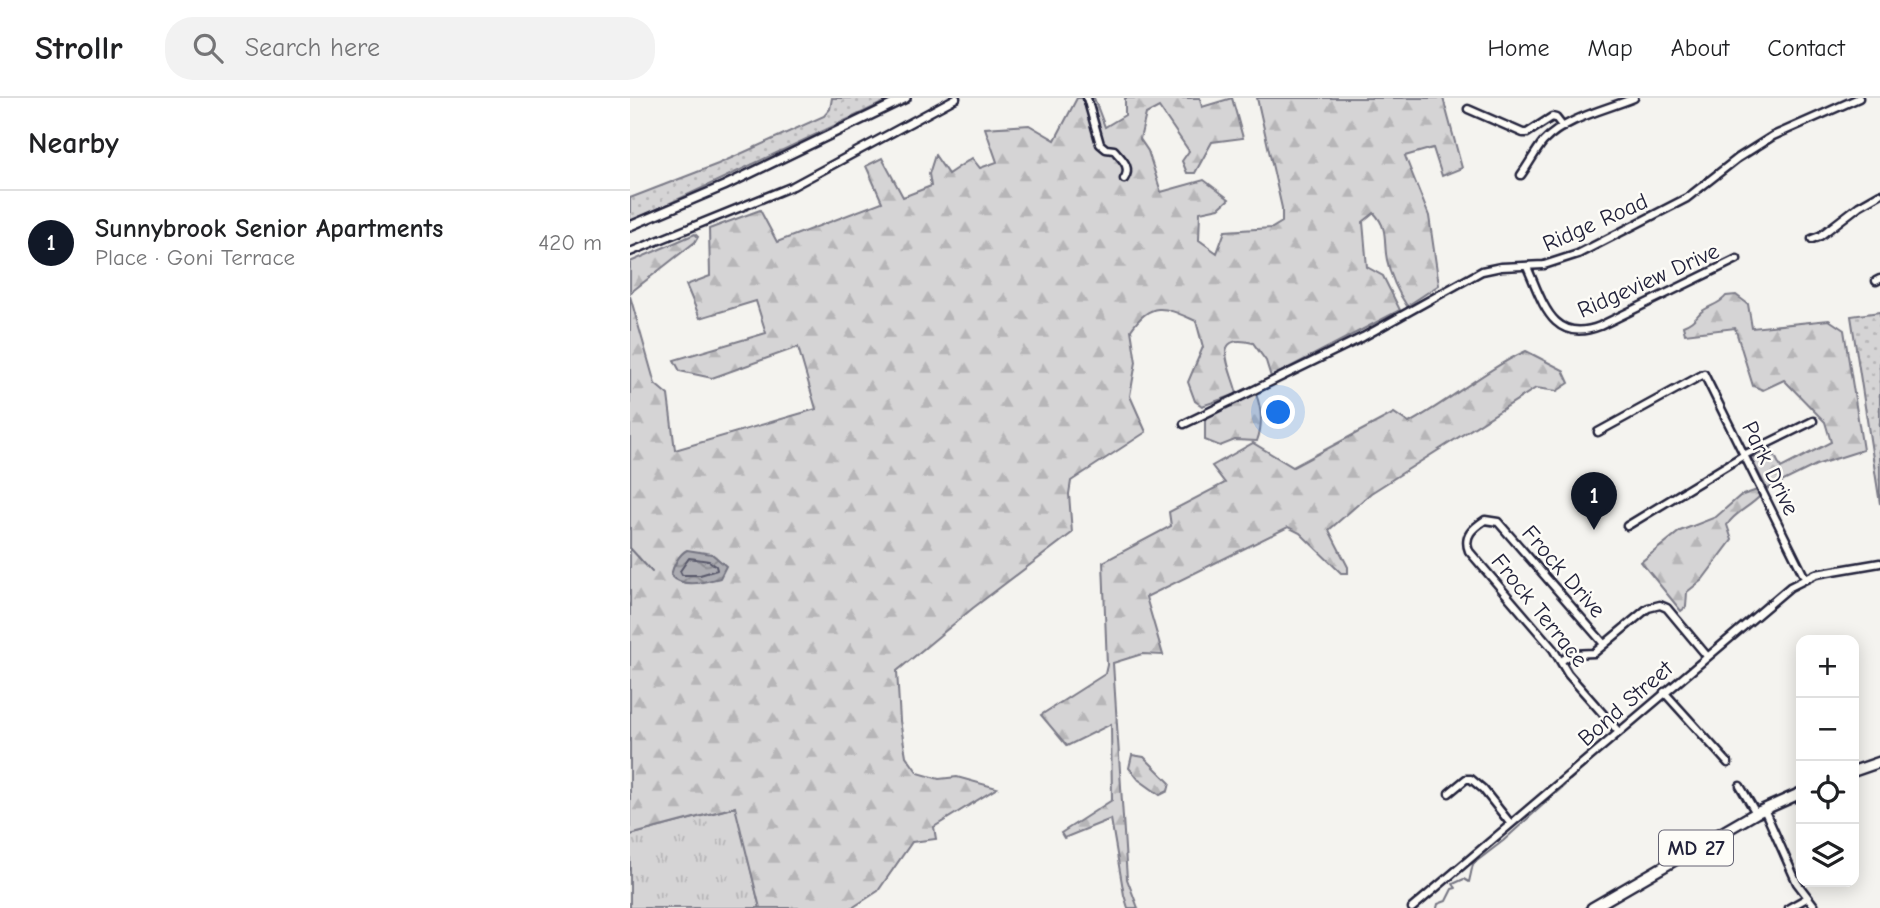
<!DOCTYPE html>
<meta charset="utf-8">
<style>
body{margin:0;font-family:"Comic Neue",sans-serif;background:#f2f2f2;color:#202124}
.controls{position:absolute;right:21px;bottom:21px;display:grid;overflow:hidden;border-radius:14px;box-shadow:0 4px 18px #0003}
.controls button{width:63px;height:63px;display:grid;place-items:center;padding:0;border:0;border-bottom:2px solid #e0e0e0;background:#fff;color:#202124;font:35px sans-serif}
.you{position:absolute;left:649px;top:315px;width:24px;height:24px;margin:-18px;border:5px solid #fff;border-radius:50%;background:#1a73e8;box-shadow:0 0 0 10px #1a73e833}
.badge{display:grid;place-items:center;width:46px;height:46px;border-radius:50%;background:#111827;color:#fff;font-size:23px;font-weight:700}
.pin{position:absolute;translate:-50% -58px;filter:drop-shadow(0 2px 4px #0008)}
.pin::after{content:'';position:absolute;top:37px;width:24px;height:21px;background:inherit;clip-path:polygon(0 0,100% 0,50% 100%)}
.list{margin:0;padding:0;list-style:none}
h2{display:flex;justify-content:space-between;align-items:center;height:91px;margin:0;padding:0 28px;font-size:30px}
h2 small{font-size:23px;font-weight:400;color:#757577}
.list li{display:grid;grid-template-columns:46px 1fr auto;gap:21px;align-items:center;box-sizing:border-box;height:105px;padding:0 28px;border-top:2px solid #e0e0e0}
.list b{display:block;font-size:26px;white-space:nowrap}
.list p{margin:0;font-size:23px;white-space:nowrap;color:#757577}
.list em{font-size:23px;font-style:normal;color:#757577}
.icon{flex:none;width:38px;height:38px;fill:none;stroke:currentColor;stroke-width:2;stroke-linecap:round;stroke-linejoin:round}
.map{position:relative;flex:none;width:1250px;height:810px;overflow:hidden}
header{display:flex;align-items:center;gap:42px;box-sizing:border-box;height:98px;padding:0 35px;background:#fff;border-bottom:2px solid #e0e0e0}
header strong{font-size:33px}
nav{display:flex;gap:38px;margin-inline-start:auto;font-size:24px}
.search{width:490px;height:63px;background:#f2f2f2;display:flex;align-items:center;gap:18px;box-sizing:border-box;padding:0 24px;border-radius:28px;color:#757577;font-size:26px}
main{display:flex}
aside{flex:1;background:#fff}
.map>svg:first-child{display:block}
.grass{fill:url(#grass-tufts);stroke:#7c7b88;stroke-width:2}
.forest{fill:url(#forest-firs);stroke:#7c7b88;stroke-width:2}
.park{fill:url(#park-dots);stroke:#7c7b88;stroke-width:2}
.water{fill:url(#water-waves);stroke:#757582;stroke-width:2}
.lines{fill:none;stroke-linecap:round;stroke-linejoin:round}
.shore{stroke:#59596b;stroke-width:2}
.stream{stroke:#757582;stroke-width:2}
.minor-casing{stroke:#22223b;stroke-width:11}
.major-casing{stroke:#22223b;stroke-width:12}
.highway-casing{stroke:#22223b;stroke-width:14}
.minor{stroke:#fdfcf7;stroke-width:6}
.major{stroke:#fdfcf7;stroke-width:7}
.highway{stroke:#fdfcf7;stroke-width:9}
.labels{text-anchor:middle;stroke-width:5;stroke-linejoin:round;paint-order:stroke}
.shield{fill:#fdfcf7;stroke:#646373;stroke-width:2}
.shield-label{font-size:21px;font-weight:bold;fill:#22223b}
.street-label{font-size:23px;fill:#22223b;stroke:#fdfcf7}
</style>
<header>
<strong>Strollr</strong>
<div class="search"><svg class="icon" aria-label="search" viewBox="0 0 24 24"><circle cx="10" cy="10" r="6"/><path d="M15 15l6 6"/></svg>Search here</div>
<nav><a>Home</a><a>Map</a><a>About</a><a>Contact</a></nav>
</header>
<main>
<aside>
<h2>Nearby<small></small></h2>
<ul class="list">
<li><span class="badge">1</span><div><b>Sunnybrook Senior Apartments</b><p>Place · Goni Terrace</p></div><em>420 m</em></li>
</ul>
</aside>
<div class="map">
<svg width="1250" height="810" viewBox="0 0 1250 810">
<defs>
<pattern id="grass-tufts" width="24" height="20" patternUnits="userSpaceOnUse" patternTransform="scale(1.75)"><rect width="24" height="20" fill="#d5d4d5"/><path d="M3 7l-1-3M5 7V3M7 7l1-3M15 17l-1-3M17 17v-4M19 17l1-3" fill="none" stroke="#b7b6b8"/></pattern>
<pattern id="forest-firs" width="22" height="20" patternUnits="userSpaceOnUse" patternTransform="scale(1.75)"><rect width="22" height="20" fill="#d5d4d5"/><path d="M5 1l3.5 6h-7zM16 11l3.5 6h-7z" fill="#b7b6b8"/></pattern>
<pattern id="park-dots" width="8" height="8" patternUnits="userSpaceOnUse" patternTransform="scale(1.75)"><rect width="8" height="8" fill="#d5d4d5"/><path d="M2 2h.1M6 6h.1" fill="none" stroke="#b7b6b8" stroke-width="1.8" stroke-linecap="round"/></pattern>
<pattern id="water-waves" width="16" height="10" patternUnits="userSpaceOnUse" patternTransform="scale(1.75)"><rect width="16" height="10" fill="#acacb2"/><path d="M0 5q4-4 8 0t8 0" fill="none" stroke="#8c8c92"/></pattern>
</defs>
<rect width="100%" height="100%" fill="#f4f3ef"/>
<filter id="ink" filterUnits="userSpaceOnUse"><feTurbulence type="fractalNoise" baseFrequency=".0143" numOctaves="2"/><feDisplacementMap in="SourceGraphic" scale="14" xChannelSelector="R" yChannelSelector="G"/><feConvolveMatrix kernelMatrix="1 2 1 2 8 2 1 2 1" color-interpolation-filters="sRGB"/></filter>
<g filter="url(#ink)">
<polygon class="grass" points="106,709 130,810 0,810 0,737"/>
<g class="forest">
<path d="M 447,0 L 464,0 L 475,29 L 495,17 L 495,0 L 570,0 L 572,9 L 602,0 L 613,40 L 582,44 L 565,75 L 557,75 L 552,63 L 559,53 L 529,9 L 516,16 L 510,41 L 518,53 L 531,94 L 574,82 L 599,101 L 589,110 L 570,114 L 569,142 L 587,155 L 595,133 L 642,130 L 652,124 L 652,110 L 627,0 L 813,0 L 832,70 L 812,78 L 803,50 L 775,58 L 799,118 L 809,187 L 777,208 C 767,193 761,180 757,162 C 753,143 759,131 744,115 L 733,124 L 737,169 L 753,178 L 770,212 L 641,279 L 636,263 L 623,245 C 578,234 602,273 607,296 L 572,308 L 565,303 L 558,284 L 573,249 L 566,223 C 536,210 522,201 501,232 L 506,264 L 500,298 L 516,334 L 441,383 L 439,396 L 442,435 L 343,510 L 267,573 L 270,623 L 276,658 L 288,675 L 309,681 L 327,679 L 367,690 L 304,729 L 306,741 L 282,744 L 248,793 L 222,810 L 130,810 L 105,709 L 0,737 L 0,198 L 25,286 L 38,297 L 45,352 L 186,311 L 168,249 L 82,280 L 50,273 L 44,262 L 136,235 L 126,203 L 70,220 L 56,187 L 80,178 L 79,131 L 130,112 L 147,144 L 252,104 L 236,68 L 252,60 L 273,99 L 301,88 L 299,76 L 305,57 L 318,76 L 342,60 L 350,70 L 367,64 L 355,30 L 399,27 L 425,42 Z"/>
<polygon points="65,136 68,139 65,144 0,195 0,164"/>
<path d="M 1106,197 L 1118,206 L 1122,230 L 1199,222 L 1214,232 L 1233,352 L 1186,367 L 1137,391 L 1121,360 L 1141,350 L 1151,370 L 1201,344 L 1195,324 L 1154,282 L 1133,292 L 1123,288 L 1105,230 L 1055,236 L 1053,228 C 1063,224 1064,221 1071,214 C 1079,207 1089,207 1096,198 Z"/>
<path d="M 896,253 L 933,272 L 939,285 L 927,293 L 906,290 L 741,395 L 699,432 L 718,469 L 718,475 L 711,475 L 670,435 L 658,429 L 516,499 L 533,557 L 512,556 L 483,565 L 497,781 L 508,810 L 498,810 L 494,797 L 481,721 L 434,740 L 431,735 L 482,702 L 481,626 L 437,648 L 411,617 L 475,576 L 477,567 L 473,464 L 541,428 L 539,414 L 595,385 L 582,368 L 623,345 L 663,369 L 764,315 L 779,325 C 820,303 854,272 896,253 Z"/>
<path d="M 626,296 C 632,312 633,327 627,343 L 605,342 L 590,348 L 575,342 L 575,319 Z"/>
<path d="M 1127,392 L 1130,398 C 1119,410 1106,413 1097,427 L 1102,442 L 1072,482 L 1057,494 L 1056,509 L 1051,513 L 1011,464 L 1050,433 L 1086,419 L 1110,398 Z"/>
<polygon points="502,657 514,659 540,685 538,693 530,697 509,682 499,670"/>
</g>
<g class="park">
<polygon points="202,0 263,0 0,124 0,100 88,66 194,18 200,11"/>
<polygon points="1250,214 1250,406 1221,218"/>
</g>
<path class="water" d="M 57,452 L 82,456 L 96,468 L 90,480 C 74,484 53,491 41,477 C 43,468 49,456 57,452 Z"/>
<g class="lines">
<polygon class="shore" points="59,460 79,463 86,468 87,472 70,477 52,477 50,473"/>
<g class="stream">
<polyline points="0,450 22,474"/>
<polyline points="940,682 966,659"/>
<polyline points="807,810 808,806 816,803 822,791 826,790 823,786 834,781 839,784 843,766 873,743 935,687"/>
</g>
<defs>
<g id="minor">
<path d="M 457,0 L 470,46 L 476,51 L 484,52 C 492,61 502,69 494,81"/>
<polyline points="838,11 893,35 897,35 922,19 926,20 933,29"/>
<path d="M 891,77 C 899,66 905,54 913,44 C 935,20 975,12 1004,0"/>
<polyline points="1182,141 1190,138 1229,108 1250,96"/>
<polyline points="0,154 163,88 326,0"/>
<path d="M 897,169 C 913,204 922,247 970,228 L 1107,161"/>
<polyline points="1246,183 1250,181"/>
<polyline points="554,326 733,239 852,173 871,169 914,167 948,156 1057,100 1108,60 1143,38 1229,0"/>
<polyline points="968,334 1074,276 1175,480"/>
<polyline points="997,428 1114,357 1183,323"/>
<path d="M 974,546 L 868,424 L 855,422 C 843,430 833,438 839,453 L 923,551 L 938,576 L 988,633"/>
<polyline points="931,563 942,556 964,555 1018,510 1030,507 1037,510 1077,558"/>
<polyline points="1034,594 1098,665"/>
<polyline points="1110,688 1126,715"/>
<polyline points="819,695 836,681 841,681 853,691 880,725"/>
<polyline points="1134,711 1167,785 1186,810"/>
<polyline points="782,810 1160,489 1186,476 1250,465"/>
<polyline points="1159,810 1177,800"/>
</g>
<polyline id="major" points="0,128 94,88 276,0"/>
<g id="highway">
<polyline points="1224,673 1250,664"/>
<polyline points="962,810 1126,715 1171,695"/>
</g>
</defs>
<use href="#minor" class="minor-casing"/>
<use href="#major" class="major-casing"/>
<use href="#highway" class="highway-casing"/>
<use href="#minor" class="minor"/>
<use href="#major" class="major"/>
<use href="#highway" class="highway"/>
</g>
</g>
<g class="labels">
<rect class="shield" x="1029" y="732.5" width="74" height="35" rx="5"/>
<g class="shield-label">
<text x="1066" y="757">MD 27</text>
</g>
<g class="street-label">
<text transform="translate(965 124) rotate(-24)" y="8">Ridge Road</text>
<text transform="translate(1018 182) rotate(-24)" y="8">Ridgeview Drive</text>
<text transform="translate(1141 370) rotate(64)" y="8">Park Drive</text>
<text transform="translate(934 473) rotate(49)" y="8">Frock Drive</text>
<text transform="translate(910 512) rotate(51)" y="8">Frock Terrace</text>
<text transform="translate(995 605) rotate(-41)" y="8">Bond Street</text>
</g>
</g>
</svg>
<div class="controls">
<button>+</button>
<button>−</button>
<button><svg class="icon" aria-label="locate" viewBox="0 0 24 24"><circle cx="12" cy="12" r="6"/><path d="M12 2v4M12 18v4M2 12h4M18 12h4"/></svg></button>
<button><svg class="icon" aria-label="layers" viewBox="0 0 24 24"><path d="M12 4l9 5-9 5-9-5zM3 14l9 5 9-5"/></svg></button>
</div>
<div class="you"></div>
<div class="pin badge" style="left:964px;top:432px">1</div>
</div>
</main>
